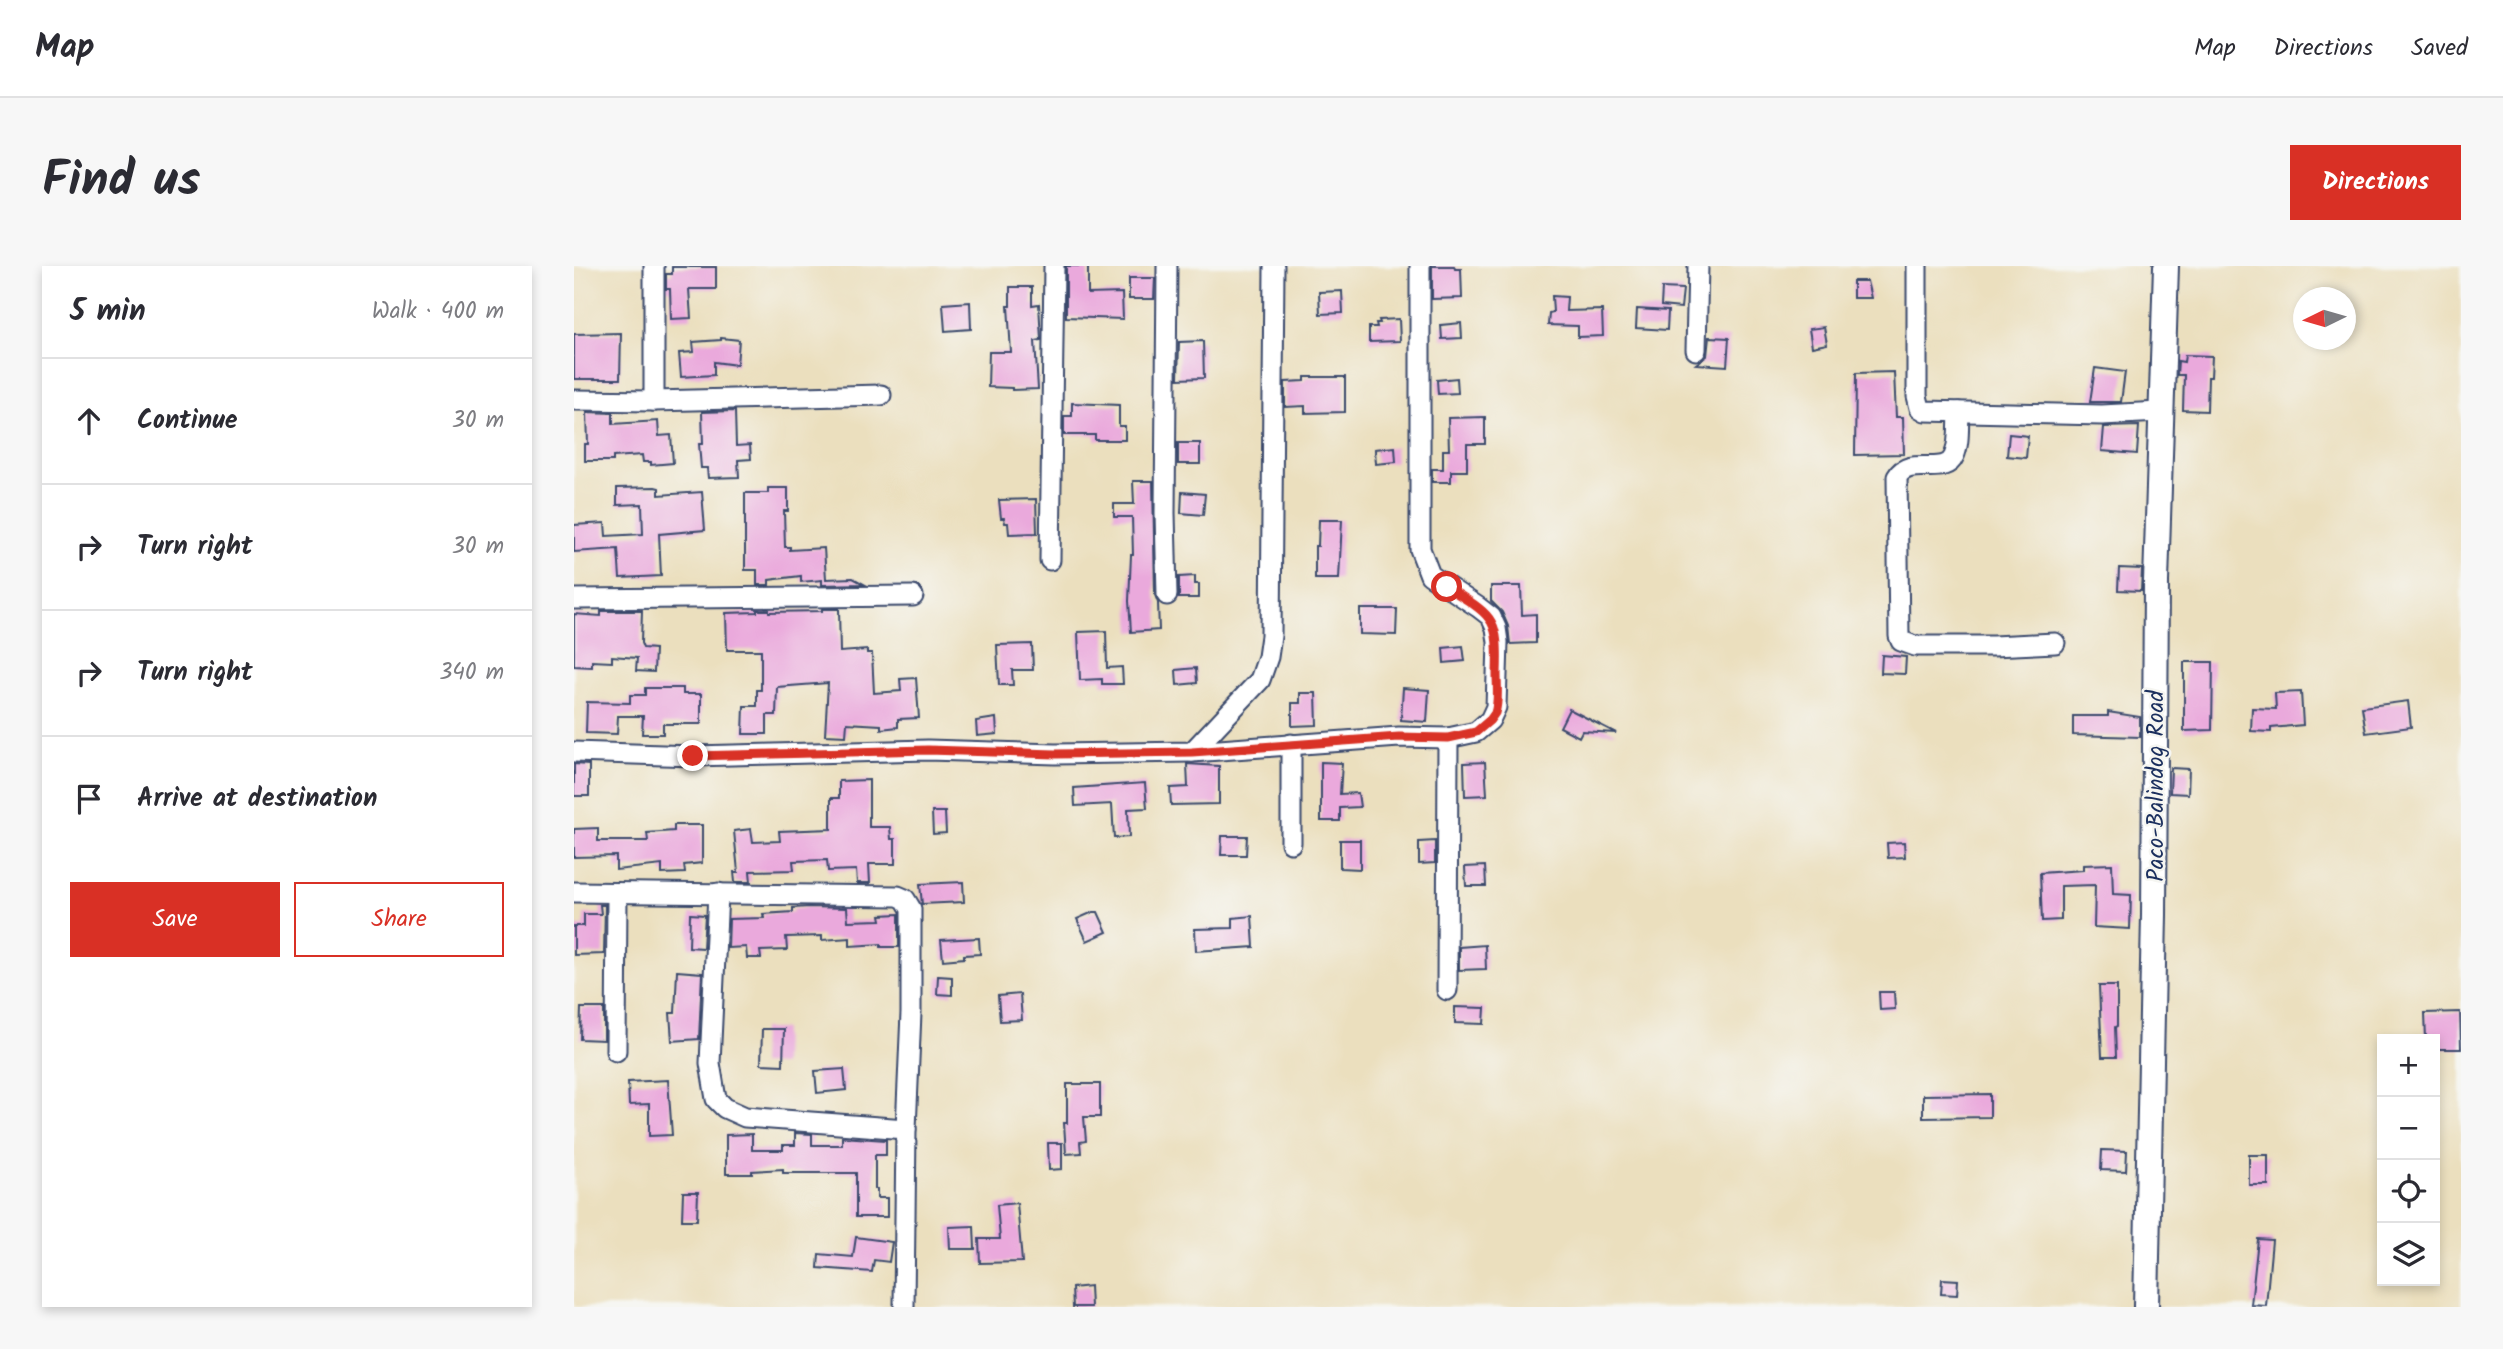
<!DOCTYPE html>
<meta charset="utf-8">
<style>
body{margin:0;font-family:Kalam,sans-serif;background:#f7f7f7;color:#2b2b33}
.controls{position:absolute;right:21px;bottom:21px;display:grid;overflow:hidden;border-radius:0px;box-shadow:0 4px 10px #0003}
.controls button{width:63px;height:63px;display:grid;place-items:center;padding:0;border:0;border-bottom:2px solid #e1e1e2;background:#fff;color:#2b2b33;font:35px sans-serif}
.compass{position:absolute;left:1719px;top:21px;width:63px;height:63px;border-radius:50%;background:#fff;box-shadow:0 4px 10px #0003;rotate:265deg}
.stop{position:absolute;width:21px;height:21px;margin:-16px;border:5px solid #d93025;border-radius:50%;background:#fff}
.stop.end{background:#d93025;border-color:#fff;box-shadow:0 2px 7px #0008}
.list{margin:0;padding:0;list-style:none}
h2{display:flex;justify-content:space-between;align-items:center;height:91px;margin:0;padding:0 28px;font-size:30px}
h2 small{font-size:23px;font-weight:400;color:#7c7c81}
.list li{display:grid;grid-template-columns:46px 1fr auto;gap:21px;align-items:center;box-sizing:border-box;height:126px;padding:0 28px;border-top:2px solid #e1e1e2}
.list b{display:block;font-size:26px;white-space:nowrap}
.list em{font-size:23px;font-style:normal;color:#7c7c81}
.actions{display:flex;gap:14px;padding:21px 28px}
.actions a{flex:1;padding:16px 0;border:2px solid #d93025;border-radius:0px;text-align:center;font-size:24px;color:#d93025}
.actions .main{background:#d93025;color:#fff}
.icon{flex:none;width:38px;height:38px;fill:none;stroke:currentColor;stroke-width:2;stroke-linecap:round;stroke-linejoin:round}
.map{position:relative;flex:none;width:1887px;height:1041px;overflow:hidden;border-radius:0px}
header{display:flex;align-items:center;gap:42px;box-sizing:border-box;height:98px;padding:0 35px;background:#fff;border-bottom:2px solid #e1e1e2}
header strong{font-size:33px}
nav{display:flex;gap:38px;margin-inline-start:auto;font-size:24px}
.intro{display:flex;align-items:center;justify-content:space-between;box-sizing:border-box;height:168px;padding:0 42px}
h1{margin:0;font-size:49px}
.button{padding:18px 32px;border-radius:0px;background:#d93025;color:#fff;font-size:24px;font-weight:700}
main{display:flex;gap:42px;padding:0 42px}
aside{flex:1;background:#fff;border-radius:0px;box-shadow:0 4px 10px #0003}
.map>svg:first-child{display:block}
.building{fill:#eaa9dc}
.lines{fill:none;stroke-linecap:round;stroke-linejoin:round}
.minor-casing{stroke:#3a496c;stroke-width:23}
.tertiary-casing{stroke:#3a496c;stroke-width:28}
.minor{stroke:#fff;stroke-width:19}
.tertiary{stroke:#fff;stroke-width:24}
.route{stroke:#d93025;stroke-width:9}
.labels{text-anchor:middle;stroke-width:5;stroke-linejoin:round;paint-order:stroke}
.street-label{font-size:23px;fill:#1b2f5e;stroke:#f6f6f2}
</style>
<header>
<strong>Map</strong>
<nav><a>Map</a><a>Directions</a><a>Saved</a></nav>
</header>
<div class="intro"><h1>Find us</h1><a class="button">Directions</a></div>
<main>
<aside>
<h2>5 min<small>Walk · 400 m</small></h2>
<ul class="list">
<li><svg class="icon" aria-label="ahead" viewBox="0 0 24 24"><path d="M12 20V5M6 11l6-6 6 6"/></svg><div><b>Continue</b></div><em>30 m</em></li>
<li><svg class="icon" aria-label="right" viewBox="0 0 24 24"><path d="M7 20v-9h11M14 6l5 5-5 5"/></svg><div><b>Turn right</b></div><em>30 m</em></li>
<li><svg class="icon" aria-label="right" viewBox="0 0 24 24"><path d="M7 20v-9h11M14 6l5 5-5 5"/></svg><div><b>Turn right</b></div><em>340 m</em></li>
<li><svg class="icon" aria-label="arrive" viewBox="0 0 24 24"><path d="M6 21V4h12l-3 4 3 4H6"/></svg><div><b>Arrive at destination</b></div></li>
</ul>
<div class="actions"><a class="main">Save</a><a>Share</a></div>
</aside>
<div class="map">
<svg width="1887" height="1041" viewBox="0 0 1887 1041">
<rect width="100%" height="100%" fill="#f6f6f2"/>
<filter id="ink" filterUnits="userSpaceOnUse"><feTurbulence type="fractalNoise" baseFrequency=".0143" numOctaves="2"/><feDisplacementMap in="SourceGraphic" scale="14" xChannelSelector="R" yChannelSelector="G"/><feConvolveMatrix kernelMatrix="1 2 1 2 8 2 1 2 1" color-interpolation-filters="sRGB"/></filter>
<filter id="wash" filterUnits="userSpaceOnUse"><feTurbulence type="fractalNoise" baseFrequency=".00686" numOctaves="4" result="noise"/><feDisplacementMap in="SourceGraphic" scale="28" xChannelSelector="R" yChannelSelector="G"/><feGaussianBlur stdDeviation="1.57" result="paint"/><feColorMatrix in="noise" values="0 0 0 0 0 0 0 0 0 0 0 0 0 0 0 0 0 1.4 0 .05"/><feComposite in="paint" operator="in"/></filter>
<g filter="url(#wash)">
<rect width="100%" height="100%" fill="#ebdfbe"/>
<g id="blocks">
<g class="building">
<polygon points="492,0 514,0 514,28 548,27 549,53 492,51"/>
<polygon points="858,0 880,0 881,3 887,3 888,32 858,33"/>
<polygon points="98,1 142,1 142,23 115,23 117,52 97,53 96,23 92,23 92,8 98,8"/>
<polygon points="555,12 581,12 580,33 555,33"/>
<polygon points="1279,15 1293,15 1297,32 1279,32"/>
<polygon points="436,21 458,21 458,39 465,38 467,74 461,75 464,123 438,124 438,122 414,121 415,86 437,86 434,40 436,40"/>
<polygon points="1088,22 1109,23 1107,42 1087,40"/>
<polygon points="768,25 769,47 746,48 745,26"/>
<polygon points="978,30 993,31 992,45 1028,44 1029,70 1004,71 1004,60 974,59 975,47 979,46"/>
<polygon points="396,36 397,63 371,65 369,38"/>
<polygon points="1063,43 1094,45 1093,64 1062,62"/>
<polygon points="825,53 826,75 795,76 795,61 803,61 802,57 806,57 805,54"/>
<polygon points="887,57 888,72 868,73 867,59"/>
<polygon points="1250,61 1253,78 1238,81 1235,63"/>
<polygon points="47,67 46,113 0,113 0,68"/>
<polygon points="1135,71 1155,72 1153,100 1122,98 1133,90"/>
<polygon points="147,72 165,74 163,99 140,96 140,109 107,111 105,87 120,86 119,76 147,74"/>
<polygon points="629,75 630,112 604,113 605,76"/>
<polygon points="1611,89 1638,90 1637,111 1634,111 1633,145 1609,144 1610,109 1603,109 1604,95 1610,96"/>
<polygon points="1521,102 1551,106 1547,136 1516,136"/>
<polygon points="1320,106 1322,151 1329,151 1330,188 1281,189 1282,107"/>
<polygon points="731,111 771,111 771,146 731,147 731,140 711,141 711,116 731,115"/>
<polygon points="883,112 884,127 864,128 863,114"/>
<polygon points="498,137 545,139 545,160 551,160 551,174 521,174 521,169 490,169 490,150 498,150"/>
<polygon points="161,145 162,180 176,179 177,193 164,194 165,211 134,212 133,202 127,202 125,178 129,178 128,146"/>
<polygon points="13,146 39,147 39,158 84,155 85,170 97,169 99,197 77,199 77,196 69,196 68,189 39,191 39,195 11,195 11,178 14,178"/>
<polygon points="911,151 911,178 893,178 893,205 877,205 877,216 858,216 858,203 869,203 869,184 875,184 874,152"/>
<polygon points="1565,160 1563,188 1528,185 1530,161"/>
<polygon points="1435,168 1454,170 1452,192 1433,190"/>
<rect x="604" y="177" width="22" height="21"/>
<polygon points="821,181 822,196 802,198 801,183"/>
<polygon points="559,215 579,215 581,329 584,337 585,364 557,366 555,335 557,289 559,289 558,251 540,251 540,238 560,238"/>
<polygon points="81,221 85,222 85,229 128,226 131,264 85,268 87,310 46,312 44,283 0,286 0,259 31,257 32,270 69,268 68,238 43,239 43,222"/>
<polygon points="194,222 214,222 214,245 210,245 211,281 216,281 216,284 250,282 252,313 279,312 290,318 248,319 248,314 227,316 227,310 195,314 195,319 183,319 183,304 171,304 171,227 194,227"/>
<polygon points="608,226 631,228 629,249 607,247"/>
<polygon points="462,233 463,267 435,268 434,257 431,257 430,252 427,252 425,234"/>
<polygon points="745,254 768,254 765,313 741,313 741,280 744,280"/>
<polygon points="1545,302 1568,303 1567,325 1544,324"/>
<polygon points="621,310 621,318 625,318 625,332 605,332 605,311"/>
<polygon points="917,320 947,320 948,349 962,348 962,377 936,378 934,360 928,346 917,335"/>
<polygon points="248,343 265,343 266,386 293,384 293,387 298,387 300,427 327,425 326,413 342,412 345,452 324,453 324,461 307,463 307,459 273,457 272,470 251,469 254,417 203,421 202,449 193,449 193,468 169,468 170,440 183,440 183,424 187,424 187,384 153,384 152,347 183,346 183,344 195,344 195,346 248,345"/>
<polygon points="786,343 823,343 822,369 786,368"/>
<polygon points="27,345 68,345 67,377 69,382 81,383 80,406 62,405 63,392 38,390 38,396 18,395 18,401 0,400 0,348 27,350"/>
<polygon points="532,365 533,402 548,401 549,418 528,418 528,413 506,414 504,366"/>
<polygon points="458,378 459,404 438,404 439,419 425,419 423,379"/>
<polygon points="889,380 891,395 870,397 869,382"/>
<polygon points="1308,389 1332,391 1331,408 1307,407"/>
<polygon points="1610,396 1639,396 1638,464 1610,465"/>
<polygon points="622,402 623,417 603,419 602,404"/>
<polygon points="71,422 109,422 109,428 127,428 127,458 89,458 89,468 68,468 69,450 44,450 43,468 12,467 13,436 56,437 56,429 71,429"/>
<polygon points="829,422 855,424 853,456 827,454"/>
<polygon points="1727,426 1729,459 1697,462 1697,466 1677,465 1678,442 1702,443 1701,427"/>
<polygon points="726,427 742,427 743,459 718,460 718,437 726,437"/>
<polygon points="1834,435 1837,461 1792,467 1788,441"/>
<polygon points="995,443 1042,467 1008,465 1005,471 986,461"/>
<polygon points="1534,446 1566,451 1566,471 1499,469 1499,450 1534,450"/>
<polygon points="422,452 423,468 403,470 402,455"/>
<polygon points="747,496 768,497 766,528 784,527 786,541 766,542 766,555 747,555"/>
<polygon points="911,496 913,529 891,530 890,497"/>
<polygon points="0,498 15,499 15,530 0,530"/>
<polygon points="613,498 645,500 645,538 597,539 596,522 614,521"/>
<polygon points="1597,502 1615,503 1614,528 1596,527"/>
<polygon points="295,514 295,561 316,561 317,573 321,573 321,598 295,598 296,617 283,617 282,604 254,605 253,594 219,595 220,604 176,605 177,616 161,616 160,606 164,606 160,565 177,563 179,576 206,575 205,565 257,563 257,532 265,532 265,515"/>
<polygon points="571,517 573,542 554,543 555,571 540,572 538,538 501,540 500,522"/>
<polygon points="358,546 371,546 372,567 359,568"/>
<polygon points="100,559 128,559 128,597 110,599 111,607 88,608 88,599 42,604 42,590 0,591 0,563 24,562 24,575 74,575 73,567 100,565"/>
<polygon points="648,570 673,570 672,589 647,589"/>
<polygon points="766,574 786,574 786,603 766,602"/>
<polygon points="861,575 861,597 845,598 845,576"/>
<polygon points="1330,576 1331,591 1314,592 1313,577"/>
<polygon points="1538,598 1539,628 1557,629 1556,663 1520,661 1521,619 1487,620 1487,654 1468,655 1466,607 1509,604 1509,599"/>
<polygon points="911,600 912,620 892,620 891,601"/>
<polygon points="389,616 390,636 348,638 346,618"/>
<polygon points="26,639 31,639 30,688 0,689 0,660 10,660 10,648 27,648"/>
<polygon points="235,641 273,642 274,655 307,654 306,649 325,648 325,681 307,681 307,678 276,680 276,672 248,674 248,670 212,671 213,684 186,685 187,692 173,692 172,681 154,682 155,653 190,652 189,648 219,646 219,642"/>
<polygon points="519,646 524,646 533,666 513,675 503,653"/>
<polygon points="116,648 131,649 129,682 115,681"/>
<polygon points="678,650 680,681 622,685 621,663 659,662 659,652"/>
<polygon points="405,672 406,688 390,689 390,692 369,694 367,674"/>
<polygon points="911,679 912,703 885,704 885,681"/>
<polygon points="103,705 128,707 125,773 98,775 96,747 101,747"/>
<polygon points="364,710 378,711 378,729 363,728"/>
<polygon points="1525,720 1543,720 1543,760 1541,761 1542,791 1528,791"/>
<polygon points="1305,726 1320,726 1321,743 1306,744"/>
<polygon points="446,728 448,754 426,755 424,730"/>
<polygon points="881,741 911,742 910,758 881,757"/>
<polygon points="7,742 30,742 30,774 6,773"/>
<polygon points="1886,746 1887,783 1861,783 1861,773 1852,773 1851,747"/>
<polygon points="188,763 210,763 209,799 187,798"/>
<polygon points="270,803 272,824 243,827 241,805"/>
<polygon points="94,814 98,869 75,870 75,838 55,839 54,816"/>
<polygon points="493,818 526,818 526,851 510,851 512,875 506,876 507,887 492,888 490,857 493,857"/>
<polygon points="1416,828 1416,851 1349,852 1349,829"/>
<polygon points="221,867 238,868 238,879 268,879 268,871 312,874 312,889 301,889 301,923 303,923 303,932 313,932 313,951 282,951 282,907 209,907 209,903 178,905 178,908 152,908 152,869 178,868 178,884 209,884 209,879 221,879"/>
<polygon points="474,877 488,877 488,903 475,904"/>
<polygon points="1528,884 1553,885 1552,905 1527,904"/>
<rect x="1675" y="889" width="19" height="30"/>
<polygon points="109,926 124,926 123,954 108,954"/>
<polygon points="443,937 448,996 406,997 405,973 426,973 423,939"/>
<polygon points="400,960 401,983 376,983 375,961"/>
<polygon points="282,971 318,976 315,996 300,994 298,1006 244,1002 245,988 279,991"/>
<polygon points="1684,973 1698,974 1692,1040 1677,1039"/>
<polygon points="1368,1013 1384,1014 1383,1029 1367,1028"/>
<polygon points="516,1020 517,1041 499,1041 498,1022"/>
</g>
</g>
</g>
<g filter="url(#ink)">
<use href="#blocks" fill-opacity="0" stroke="#3a496c" stroke-width="2"/>
<g class="lines">
<defs>
<g id="minor">
<polyline points="593,0 591,247 593,329"/>
<polyline points="1343,0 1343,130 1346,142 1351,145 1528,149 1586,146"/>
<polyline points="1122,84 1124,0"/>
<polyline points="0,134 80,135 307,129"/>
<polyline points="80,135 80,0"/>
<path d="M 1385,146 C 1384,159 1386,177 1380,190 C 1371,212 1335,189 1323,211 L 1325,370 L 1327,375 L 1341,380 L 1419,380 L 1481,377"/>
<polyline points="476,294 480,0"/>
<polyline points="0,333 339,330"/>
<polyline points="717,478 717,577"/>
<polyline points="0,486 119,490 354,484 481,488 618,486 825,471 874,472 902,466 916,454 922,441 924,376 922,362 917,351 904,341 856,309 846,283 846,0"/>
<polyline points="618,486 686,414 694,391 697,370 700,0"/>
<polyline points="0,626 324,630 331,633 337,643 337,747 332,863 330,1041"/>
<polyline points="144,627 136,797 142,833 151,842 171,851 332,863"/>
<polyline points="873,724 874,472"/>
<polyline points="42,785 43,627"/>
</g>
<polyline id="tertiary" points="1572,1041 1580,649 1582,316 1592,0"/>
</defs>
<use href="#minor" class="minor-casing"/>
<use href="#tertiary" class="tertiary-casing"/>
<use href="#minor" class="minor"/>
<use href="#tertiary" class="tertiary"/>
</g>
</g>
<g class="lines" filter="url(#ink)">
<path class="route" d="M 119,490 L 354,484 L 481,488 L 618,486 L 825,471 L 874,472 L 902,466 L 916,454 L 921,447 C 925,435 923,421 923,408 C 925,351 920,351 873,321"/>
</g>
<g class="labels">
<g class="street-label">
<text transform="translate(1581 520) rotate(-90)" y="8">Paco-Balindog Road</text>
</g>
</g>
</svg>
<div class="controls">
<button>+</button>
<button>−</button>
<button><svg class="icon" aria-label="locate" viewBox="0 0 24 24"><circle cx="12" cy="12" r="6"/><path d="M12 2v4M12 18v4M2 12h4M18 12h4"/></svg></button>
<button><svg class="icon" aria-label="layers" viewBox="0 0 24 24"><path d="M12 4l9 5-9 5-9-5zM3 14l9 5 9-5"/></svg></button>
</div>
<svg class="compass" viewBox="-18 -18 36 36"><path d="M0-13l5 13h-10z" fill="#e53935"/><path d="M0 13l5-13h-10z" fill="#7c7c81"/></svg>
<div class="stop" style="left:873px;top:321px"></div>
<div class="stop end" style="left:119px;top:490px"></div>
</div>
</main>
